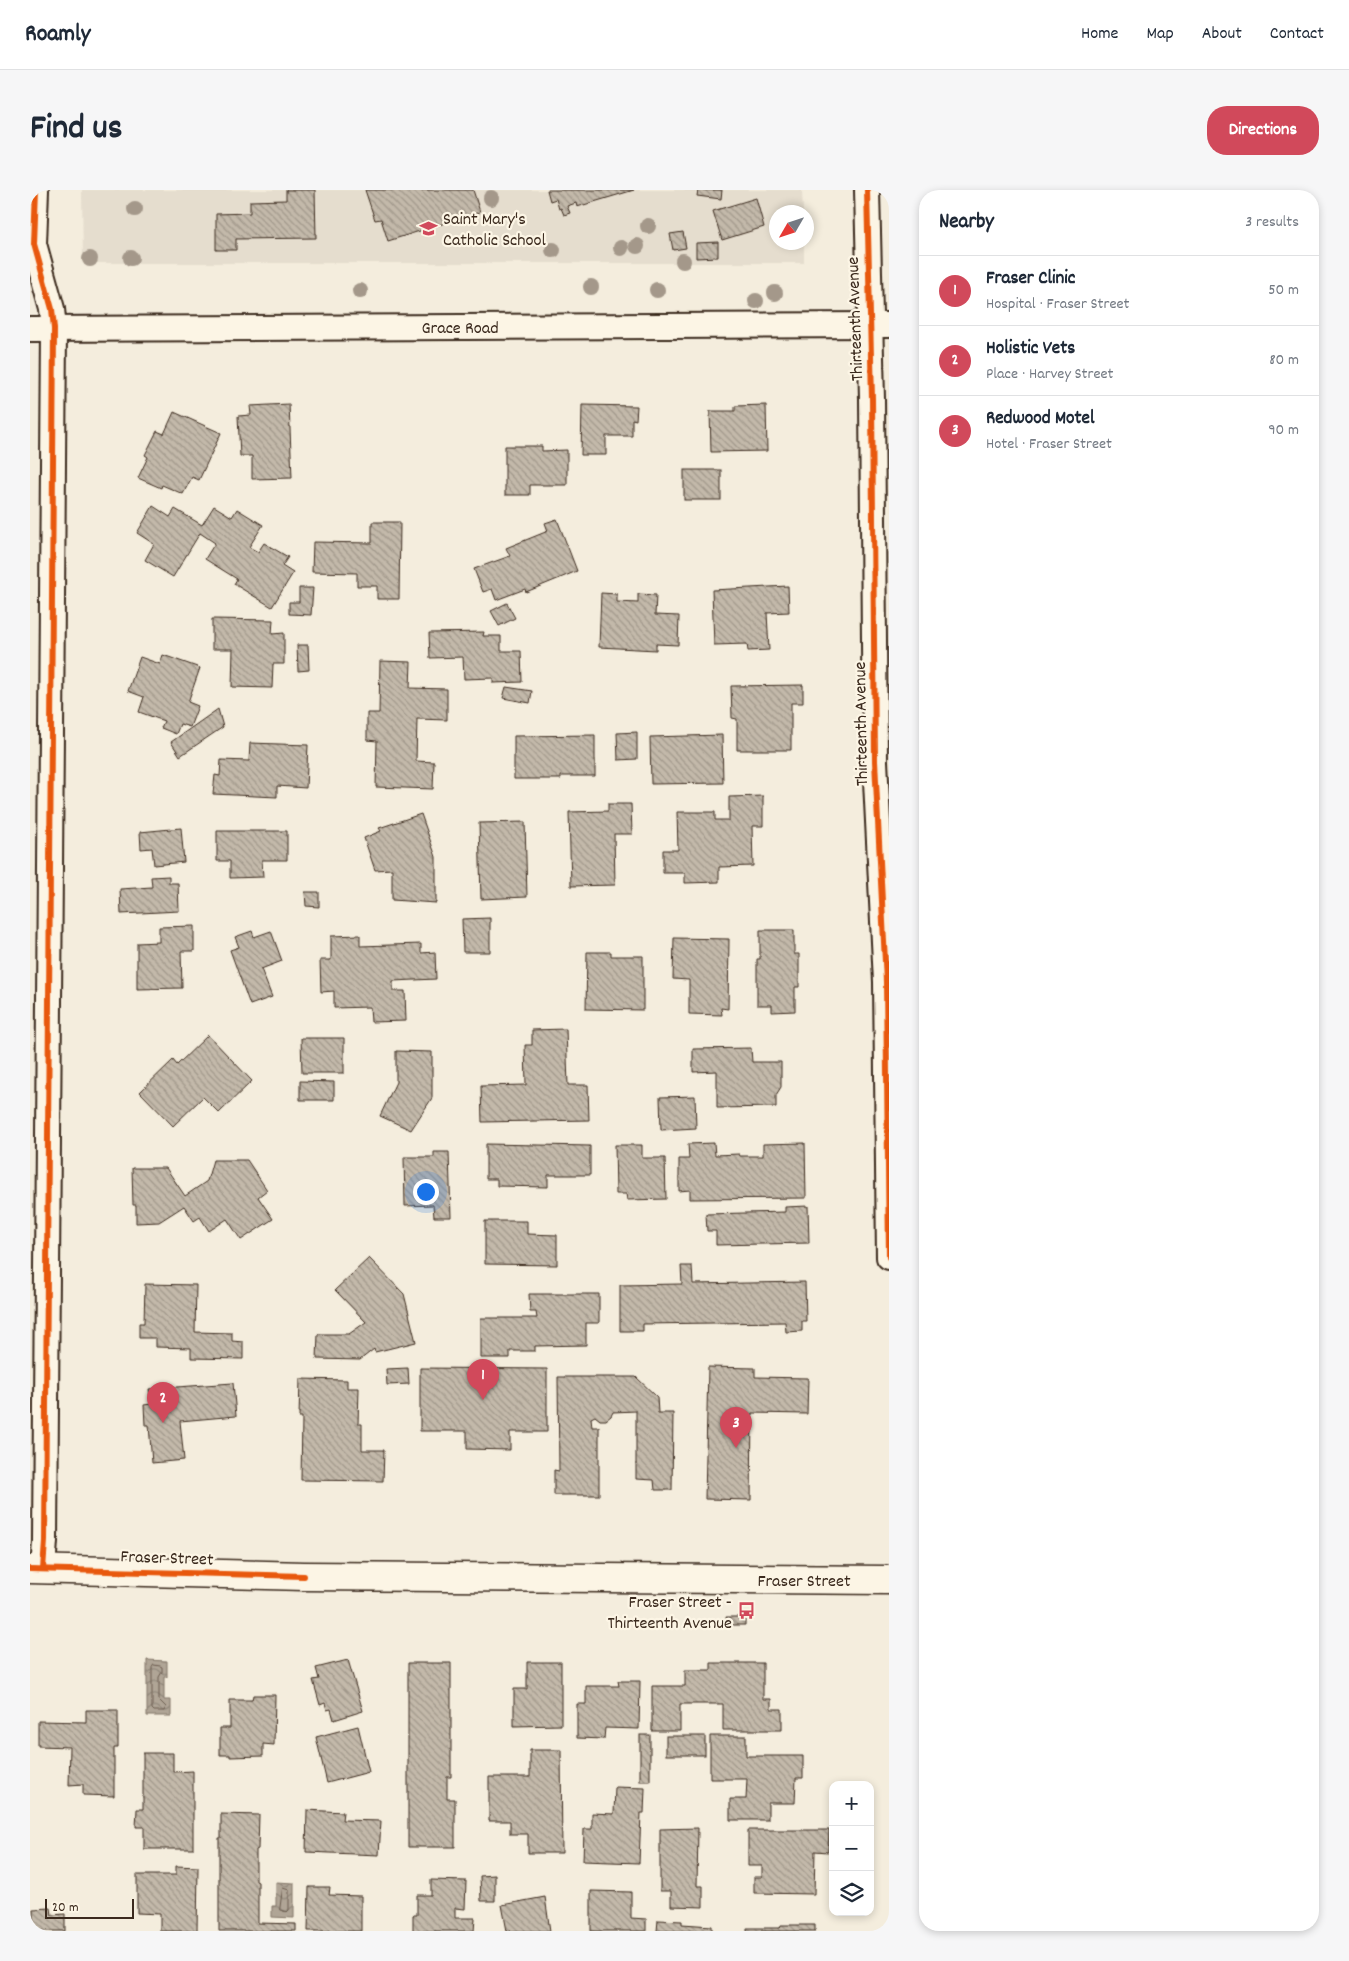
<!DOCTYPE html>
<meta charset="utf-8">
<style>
body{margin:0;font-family:Dekko,sans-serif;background:#f6f6f7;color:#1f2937}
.controls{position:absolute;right:15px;bottom:15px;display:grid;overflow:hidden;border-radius:10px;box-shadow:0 2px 8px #0003}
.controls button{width:45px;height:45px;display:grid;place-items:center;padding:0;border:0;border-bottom:1px solid #e0e1e3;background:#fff;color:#1f2937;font:25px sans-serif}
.compass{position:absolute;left:739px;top:15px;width:45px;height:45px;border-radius:50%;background:#fff;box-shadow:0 2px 8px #0003;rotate:231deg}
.scale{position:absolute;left:15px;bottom:12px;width:89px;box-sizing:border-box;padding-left:5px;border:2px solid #3b2a1e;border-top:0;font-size:14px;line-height:18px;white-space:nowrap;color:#3b2a1e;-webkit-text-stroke:4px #fcf5e5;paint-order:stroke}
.you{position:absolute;left:395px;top:1001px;width:18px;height:18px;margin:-12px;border:4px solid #fff;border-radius:50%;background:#1a73e8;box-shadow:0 0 0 8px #1a73e833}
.badge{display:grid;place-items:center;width:32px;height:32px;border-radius:50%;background:#d1495b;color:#fff;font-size:16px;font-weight:700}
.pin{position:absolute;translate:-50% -41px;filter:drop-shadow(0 1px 2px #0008)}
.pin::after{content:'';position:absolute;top:26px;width:18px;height:15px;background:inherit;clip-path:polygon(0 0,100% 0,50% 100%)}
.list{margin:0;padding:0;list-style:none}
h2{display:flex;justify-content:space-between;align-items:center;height:65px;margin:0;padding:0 20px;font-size:21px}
h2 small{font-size:16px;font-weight:400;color:#747a83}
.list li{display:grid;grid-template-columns:32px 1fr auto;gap:15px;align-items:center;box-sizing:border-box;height:70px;padding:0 20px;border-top:1px solid #e0e1e3}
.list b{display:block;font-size:19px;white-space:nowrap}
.list p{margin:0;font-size:16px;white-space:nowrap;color:#747a83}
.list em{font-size:16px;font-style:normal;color:#747a83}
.icon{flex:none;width:28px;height:28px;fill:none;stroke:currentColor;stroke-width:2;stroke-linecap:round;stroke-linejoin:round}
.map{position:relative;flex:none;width:859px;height:1741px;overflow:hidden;border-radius:20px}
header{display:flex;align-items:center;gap:30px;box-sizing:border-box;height:70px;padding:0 25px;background:#fff;border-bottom:1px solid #e0e1e3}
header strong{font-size:24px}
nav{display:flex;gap:28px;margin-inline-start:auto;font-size:18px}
.intro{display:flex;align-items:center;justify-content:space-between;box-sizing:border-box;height:120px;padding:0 30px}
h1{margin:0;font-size:35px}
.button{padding:12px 22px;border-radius:20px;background:#d1495b;color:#fff;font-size:18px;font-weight:700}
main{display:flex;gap:30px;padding:0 30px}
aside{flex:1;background:#fff;border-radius:20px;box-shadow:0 2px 8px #0003}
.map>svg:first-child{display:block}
.built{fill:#e5ddce}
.water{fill:url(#water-waves);stroke:#817466}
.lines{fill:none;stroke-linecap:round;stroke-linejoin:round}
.shore{stroke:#6a5b4e;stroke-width:1}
.building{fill:url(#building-back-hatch);stroke:#3b2a1e}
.minor-casing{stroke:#3b2a1e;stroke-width:28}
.secondary-casing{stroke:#3b2a1e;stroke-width:31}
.minor{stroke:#fcf5e5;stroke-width:24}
.secondary{stroke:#fcf5e5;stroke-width:28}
.cycleway-casing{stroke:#fcf5e5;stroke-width:9}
.cycleway{stroke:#e8590c;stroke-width:6}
.tree{fill:#a4988a}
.labels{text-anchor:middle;stroke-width:4.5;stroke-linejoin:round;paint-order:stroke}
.poi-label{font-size:18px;fill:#3b2a1e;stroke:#fcf5e5;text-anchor:start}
.street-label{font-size:18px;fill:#3b2a1e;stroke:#fcf5e5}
</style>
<header>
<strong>Roamly</strong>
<nav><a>Home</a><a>Map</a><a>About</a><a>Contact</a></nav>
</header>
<div class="intro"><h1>Find us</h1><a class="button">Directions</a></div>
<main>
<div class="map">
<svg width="859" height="1741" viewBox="0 0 859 1741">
<defs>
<pattern id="water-waves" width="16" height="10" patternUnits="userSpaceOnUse" patternTransform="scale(1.25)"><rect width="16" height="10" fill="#b0a596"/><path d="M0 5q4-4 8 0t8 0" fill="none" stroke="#90877a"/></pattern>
<pattern id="building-back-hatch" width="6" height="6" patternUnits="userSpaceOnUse" patternTransform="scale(1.25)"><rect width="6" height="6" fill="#c3b9aa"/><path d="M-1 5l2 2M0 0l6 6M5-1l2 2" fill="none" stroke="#a0978a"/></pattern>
</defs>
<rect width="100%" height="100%" fill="#f4eddd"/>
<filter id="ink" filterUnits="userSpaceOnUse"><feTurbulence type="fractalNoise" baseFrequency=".02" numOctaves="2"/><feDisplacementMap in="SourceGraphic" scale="10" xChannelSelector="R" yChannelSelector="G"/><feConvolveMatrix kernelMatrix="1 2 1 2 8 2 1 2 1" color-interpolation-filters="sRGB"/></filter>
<g filter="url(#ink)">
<polygon class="built" points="52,0 772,0 773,22 746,22 746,52 774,53 774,73 53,73"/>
<g class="water">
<polygon points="117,1470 137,1471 137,1487 134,1487 134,1510 141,1510 141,1526 117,1526"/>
<polygon points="246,1692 264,1693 264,1728 242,1727 242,1716 246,1716"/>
</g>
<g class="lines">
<g class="shore">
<polygon points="124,1475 130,1476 132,1477 132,1482 129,1487 129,1510 136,1517 134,1521 124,1521 122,1519 122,1478"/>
<polygon points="253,1698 259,1700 259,1720 257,1722 250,1720"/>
</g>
</g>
<g class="building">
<polygon points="256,0 285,0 286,48 206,49 206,60 186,60 186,24 220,23 220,11 256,10"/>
<polygon points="335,0 443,0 450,22 358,51 351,29 345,30"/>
<polygon points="517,0 604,0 547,17 546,13 537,16 540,23 534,25 531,18 529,19 526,9 520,11"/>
<polygon points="668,0 692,0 691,9 667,6"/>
<polygon points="726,8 734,37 692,50 683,21"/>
<polygon points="653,42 656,58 643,60 640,44"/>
<polygon points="688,52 688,67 666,68 666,53"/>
<polygon points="259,214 262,288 222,289 222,266 210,266 208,226 221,225 220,216"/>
<polygon points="552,215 607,216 606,230 602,229 602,246 576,246 576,265 551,265"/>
<polygon points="736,215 737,261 681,262 680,221 705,221 705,216"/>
<polygon points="144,222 191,243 169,290 162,287 153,304 132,295 131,298 108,288 118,267 115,265 127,241 134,244"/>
<polygon points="475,256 512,256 512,261 537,260 537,295 500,295 500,305 475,305"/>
<rect x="654" y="280" width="37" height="30"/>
<polygon points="123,316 140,327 145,319 172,335 184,316 202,327 207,319 233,335 219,357 228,362 234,353 258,367 252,376 263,383 242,417 204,394 207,389 175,369 185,353 170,343 143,387 115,370 124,354 107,343"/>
<polygon points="527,329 547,381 496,402 495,399 466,410 462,399 453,402 444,379 480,366 476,358 518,341 515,333"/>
<polygon points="342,332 370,332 369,409 347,409 347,396 327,396 327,383 282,382 283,352 342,353"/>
<polygon points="758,396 759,422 737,423 739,460 718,461 717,454 684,455 682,400"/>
<polygon points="269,398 283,398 281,425 259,424 259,412 269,412"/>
<polygon points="571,403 587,404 587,412 608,413 608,404 626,405 625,425 649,426 648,455 626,454 626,460 569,457"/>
<polygon points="477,413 485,428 469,436 461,421"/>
<polygon points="182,429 243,430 242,444 254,443 254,474 243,474 242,498 202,497 203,459 182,459"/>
<polygon points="454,442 453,446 471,446 471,461 491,461 492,492 463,493 463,488 434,489 433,467 400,468 399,443"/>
<polygon points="267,455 278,455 279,480 268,481"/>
<polygon points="133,465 170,478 158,512 168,516 160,537 150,534 146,544 131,538 134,531 109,522 114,507 98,501 110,467 130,474"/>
<polygon points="350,471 381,472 380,498 417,499 417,530 387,529 386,571 404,572 403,599 346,597 347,551 337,550 337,523 349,523"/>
<polygon points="773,495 773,513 761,513 761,560 707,560 707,529 702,528 701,496"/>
<polygon points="476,497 502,501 500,513 473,508"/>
<polygon points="188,519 193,537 150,566 141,552"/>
<polygon points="607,542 607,569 588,570 587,543"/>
<polygon points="565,545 565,586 531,586 531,589 484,589 484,546"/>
<polygon points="692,545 693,593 621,594 620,547"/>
<polygon points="220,553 278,555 276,598 247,596 247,607 183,604 185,585 190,586 191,570 219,571"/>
<polygon points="733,606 733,636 722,636 723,676 689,677 689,692 655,693 655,683 633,683 633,660 648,660 647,622 685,622 685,630 699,630 699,607"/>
<polygon points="578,614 601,614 602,644 584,644 585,695 541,696 539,622 578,621"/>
<polygon points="391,624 406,667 406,713 362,710 362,679 345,680 334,648 351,641 349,638"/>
<polygon points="495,632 497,707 451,709 449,633"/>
<polygon points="151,638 154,672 124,675 122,658 111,659 110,642"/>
<polygon points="187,641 257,641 257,670 232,670 233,687 200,688 200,671 187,671"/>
<polygon points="139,686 139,693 148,693 149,721 91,724 90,699 122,697 121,687"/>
<polygon points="275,702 289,702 289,717 276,716"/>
<polygon points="460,728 460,762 433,762 432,729"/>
<polygon points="164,736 164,761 151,761 152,798 107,799 107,753 129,752 129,737"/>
<polygon points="730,740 764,740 764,764 769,764 769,797 765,797 765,821 742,822 742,815 727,815 727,769 730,769"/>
<polygon points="222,741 224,747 241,741 252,771 231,779 242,807 220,815 200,760 209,757 205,747"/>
<polygon points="330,745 330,756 391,754 391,763 405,762 406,789 363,791 363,801 375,801 376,831 341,832 340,817 304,818 304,801 291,802 290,770 301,770 301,746"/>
<polygon points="644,748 699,749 698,819 691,818 692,825 659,824 659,790 643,789"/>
<polygon points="557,762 581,762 581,766 613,766 613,820 556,819"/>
<polygon points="536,839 538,895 558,895 559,930 452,932 451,896 496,895 495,855 502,855 502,840"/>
<polygon points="178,845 222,891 189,923 173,907 143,936 110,902 143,870 147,875"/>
<polygon points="271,848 314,848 314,883 272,883"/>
<polygon points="721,858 722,872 751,872 751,897 746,905 746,917 687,918 687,881 663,882 663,859"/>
<polygon points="366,861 402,862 402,908 381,940 350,926 366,892"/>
<polygon points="270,891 304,892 304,910 270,910"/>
<polygon points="665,906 666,938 631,940 630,907"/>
<polygon points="684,953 685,965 709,964 710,966 733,966 733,954 775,953 776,1008 660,1009 660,1000 649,1001 649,969 659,969 658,954"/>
<polygon points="456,954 560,956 560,985 518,985 518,997 467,996 467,989 456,989"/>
<polygon points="585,955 612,955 612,968 635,968 636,1009 597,1010 596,1004 586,1004"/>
<polygon points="404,962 419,962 421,1027 404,1027 403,1015 375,1016 374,967 404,967"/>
<polygon points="183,970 217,970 237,1000 228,1007 243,1029 211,1050 197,1029 179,1041 170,1027 164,1031 154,1016 129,1032 106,1033 106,1015 103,1015 102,978 136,978 155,1006 177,991"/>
<polygon points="778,1016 779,1053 686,1055 686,1041 677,1041 676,1024 755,1022 755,1017"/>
<polygon points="455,1031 497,1031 497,1044 527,1045 527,1075 455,1074"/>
<polygon points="339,1068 374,1104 386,1152 345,1162 344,1159 330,1170 287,1169 288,1144 319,1144 336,1132 305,1100"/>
<polygon points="651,1076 662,1076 663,1094 775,1092 776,1131 772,1131 772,1141 756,1142 755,1132 613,1134 613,1141 590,1141 590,1095 652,1094"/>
<polygon points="115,1094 166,1095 165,1142 202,1143 202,1151 213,1152 213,1169 161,1168 161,1158 126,1157 126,1148 109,1148 109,1133 114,1133"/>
<polygon points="499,1104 569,1104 569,1133 556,1133 556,1155 505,1156 505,1161 480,1161 480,1168 451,1168 451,1128 507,1128 506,1122 500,1122"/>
<polygon points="678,1177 725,1178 725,1187 778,1188 777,1224 722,1223 721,1310 675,1309"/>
<polygon points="378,1178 379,1194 357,1195 356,1179"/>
<polygon points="390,1178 517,1179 517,1242 480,1242 480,1260 437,1259 437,1241 390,1241"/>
<polygon points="528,1187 606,1187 627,1207 628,1223 643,1223 642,1300 625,1300 624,1290 606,1289 606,1221 583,1222 581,1226 576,1230 570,1230 565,1226 561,1228 562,1237 569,1237 569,1305 524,1305 524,1280 529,1281"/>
<polygon points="270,1189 317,1190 317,1198 329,1198 328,1234 332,1234 332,1260 354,1260 353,1291 271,1290 272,1227 269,1227"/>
<polygon points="203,1193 206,1226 150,1231 154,1270 122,1273 119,1235 115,1235 114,1215 121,1214 119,1199"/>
<polygon points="696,1427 715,1427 715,1435 697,1435"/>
<polygon points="318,1470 333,1521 304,1530 301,1519 297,1520 295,1513 290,1515 283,1490 289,1489 286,1478"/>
<polygon points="497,1472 531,1472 531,1535 484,1536 484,1499 497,1499"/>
<polygon points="378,1473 421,1473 421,1587 417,1587 417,1609 425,1609 425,1657 378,1657"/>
<polygon points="681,1473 733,1473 733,1509 741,1509 741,1519 752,1519 752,1540 693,1540 693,1514 650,1514 650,1541 622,1541 622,1496 655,1496 655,1480 681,1480"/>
<polygon points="588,1491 610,1491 609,1539 575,1538 574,1549 547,1548 547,1514 556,1514 556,1496 589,1496"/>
<polygon points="223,1505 245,1505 244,1555 233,1554 233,1566 200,1567 200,1565 190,1565 190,1538 200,1538 200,1510 222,1510"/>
<polygon points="56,1520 88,1520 88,1558 84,1558 84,1606 53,1605 53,1594 39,1595 40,1557 8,1556 8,1531 56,1532"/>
<polygon points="328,1536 339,1582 297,1593 286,1547"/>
<rect x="610" y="1545" width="10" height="46"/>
<rect x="636" y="1546" width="39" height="19"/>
<polygon points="680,1546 716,1546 716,1566 773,1566 773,1588 766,1588 765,1613 738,1613 738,1630 700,1630 700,1609 716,1609 717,1589 680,1589"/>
<polygon points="500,1560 531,1560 532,1663 498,1663 498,1644 480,1644 480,1631 459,1631 459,1587 500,1587"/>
<polygon points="113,1563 143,1563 143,1582 163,1581 163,1659 114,1659 114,1637 106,1637 107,1619 113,1619"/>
<polygon points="585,1597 615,1598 614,1623 611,1623 609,1673 553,1671 554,1639 562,1639 562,1623 584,1624"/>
<polygon points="277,1620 313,1622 312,1630 351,1631 349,1665 276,1662"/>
<polygon points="191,1624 229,1625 228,1659 226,1660 226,1691 228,1692 228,1733 266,1734 266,1741 189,1741 189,1648 191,1648"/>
<polygon points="668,1638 667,1696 673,1696 673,1717 641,1716 641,1701 630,1701 630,1639"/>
<polygon points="718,1640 799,1640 798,1662 785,1661 784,1704 724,1703 724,1687 732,1687 732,1676 718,1676"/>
<polygon points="146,1676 168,1677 167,1741 130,1741 130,1724 107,1723 107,1685 146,1685"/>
<polygon points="465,1685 465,1711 451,1711 450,1686"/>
<polygon points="401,1690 436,1691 435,1719 425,1718 425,1728 445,1728 444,1741 383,1741 383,1725 387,1725 387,1705 401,1705"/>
<polygon points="279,1697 300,1697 299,1705 331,1706 331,1741 278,1741"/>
<polygon points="561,1701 601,1702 601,1728 616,1729 616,1741 561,1741"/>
<polygon points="515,1707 520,1741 477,1741 472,1715"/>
<polygon points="21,1718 22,1725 35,1724 35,1741 3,1741 3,1719"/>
<polygon points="628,1730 652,1731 652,1734 682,1736 682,1741 627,1741"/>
<polygon points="751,1735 785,1735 785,1741 717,1741 717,1738 750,1738"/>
</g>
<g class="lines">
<defs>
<g id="minor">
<polyline points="6,0 4,54 22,119 24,139 15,1351 13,1379"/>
<polyline points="837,0 842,209 845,571 856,792 859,1067"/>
<polyline points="0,139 859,135"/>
</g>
<polyline id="secondary" points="0,1379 274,1386 859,1390"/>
</defs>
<use href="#minor" class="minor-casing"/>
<use href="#secondary" class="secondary-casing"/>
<use href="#minor" class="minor"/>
<use href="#secondary" class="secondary"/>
<defs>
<g id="cycleway">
<polyline points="6,0 4,54 22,119 24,139 15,1351 13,1379"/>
<polyline points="837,0 842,209 845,571 856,792 859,1067"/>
<polyline points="0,1379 274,1386"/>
</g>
</defs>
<use href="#cycleway" class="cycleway-casing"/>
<use href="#cycleway" class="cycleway"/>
</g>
<g class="tree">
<circle cx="461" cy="8" r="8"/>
<circle cx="105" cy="19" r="8"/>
<circle cx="618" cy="36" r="8"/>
<circle cx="607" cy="56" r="8"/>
<circle cx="591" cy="58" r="8"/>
<circle cx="523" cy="60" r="8"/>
<circle cx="101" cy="68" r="8"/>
<circle cx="60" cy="69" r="8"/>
<circle cx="653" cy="71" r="8"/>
<circle cx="561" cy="97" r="8"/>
<circle cx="627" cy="100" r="8"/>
<circle cx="330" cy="101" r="8"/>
<circle cx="745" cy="103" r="8"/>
<circle cx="726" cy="111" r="8"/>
</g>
</g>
<defs>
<symbol id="school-bare" viewBox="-9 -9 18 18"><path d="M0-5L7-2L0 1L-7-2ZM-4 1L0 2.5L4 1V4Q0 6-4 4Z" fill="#d1495b" stroke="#fcf5e5" stroke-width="2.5" paint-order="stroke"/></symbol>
<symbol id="bus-bare" viewBox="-9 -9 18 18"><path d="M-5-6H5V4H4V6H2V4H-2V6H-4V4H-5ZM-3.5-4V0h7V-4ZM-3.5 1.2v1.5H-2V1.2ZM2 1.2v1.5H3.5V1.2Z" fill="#d1495b" stroke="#fcf5e5" stroke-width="2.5" paint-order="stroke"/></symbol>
</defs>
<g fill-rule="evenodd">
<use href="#school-bare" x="386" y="26" width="25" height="25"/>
<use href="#bus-bare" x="704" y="1408" width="25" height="25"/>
</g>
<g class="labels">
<g class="poi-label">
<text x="413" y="34">Saint Mary's<tspan x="413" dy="21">Catholic School</tspan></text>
<text x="702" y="1417" text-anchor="end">Fraser Street -<tspan x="702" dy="21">Thirteenth Avenue</tspan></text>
</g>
<g class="street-label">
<text transform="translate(824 129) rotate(-92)" y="6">Thirteenth Avenue</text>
<text x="430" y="143">Grace Road</text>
<text transform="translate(830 534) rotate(-91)" y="6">Thirteenth Avenue</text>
<text transform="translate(137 1367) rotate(2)" y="6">Fraser Street</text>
<text x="774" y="1396">Fraser Street</text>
</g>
</g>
</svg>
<div class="controls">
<button>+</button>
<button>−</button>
<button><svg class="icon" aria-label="layers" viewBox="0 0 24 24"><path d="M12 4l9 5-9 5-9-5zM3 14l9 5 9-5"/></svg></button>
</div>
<svg class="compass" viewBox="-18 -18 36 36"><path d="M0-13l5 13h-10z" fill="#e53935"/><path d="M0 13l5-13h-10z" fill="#747a83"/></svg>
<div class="scale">20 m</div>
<div class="you"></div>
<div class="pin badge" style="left:453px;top:1210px">1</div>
<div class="pin badge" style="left:133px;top:1233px">2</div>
<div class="pin badge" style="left:706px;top:1258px">3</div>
</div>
<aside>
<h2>Nearby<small>3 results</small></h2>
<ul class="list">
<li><span class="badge">1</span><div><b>Fraser Clinic</b><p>Hospital · Fraser Street</p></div><em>50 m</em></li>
<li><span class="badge">2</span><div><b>Holistic Vets</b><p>Place · Harvey Street</p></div><em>80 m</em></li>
<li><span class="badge">3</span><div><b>Redwood Motel</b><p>Hotel · Fraser Street</p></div><em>90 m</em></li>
</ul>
</aside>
</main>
